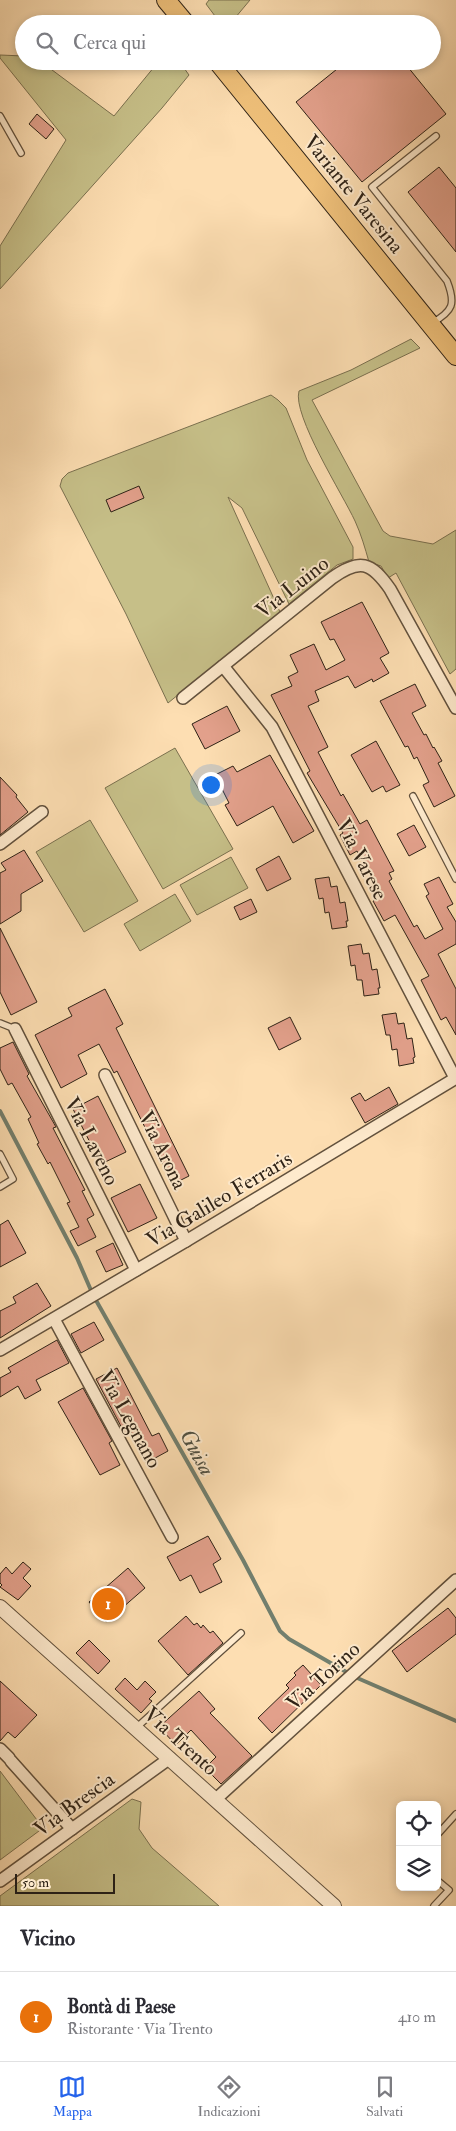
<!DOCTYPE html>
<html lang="it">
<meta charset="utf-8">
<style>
body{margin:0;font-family:"IM FELL Double Pica",serif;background:#f2f2f3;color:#2b2b33}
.controls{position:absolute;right:15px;bottom:15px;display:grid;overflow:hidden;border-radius:8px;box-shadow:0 2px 8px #0003}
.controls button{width:45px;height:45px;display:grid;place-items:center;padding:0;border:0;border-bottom:1px solid #e1e1e2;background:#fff;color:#2b2b33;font:25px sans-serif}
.scale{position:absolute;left:15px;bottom:12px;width:100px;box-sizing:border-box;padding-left:5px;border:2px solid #2e2216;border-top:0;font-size:14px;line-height:18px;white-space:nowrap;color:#2e2216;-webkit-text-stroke:4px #feeacd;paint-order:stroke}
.you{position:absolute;left:210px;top:784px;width:18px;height:18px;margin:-12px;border:4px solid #fff;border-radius:50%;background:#1a73e8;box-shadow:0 0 0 8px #1a73e833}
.badge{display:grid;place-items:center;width:32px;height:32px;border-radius:50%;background:#2563eb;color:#fff;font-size:16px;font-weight:700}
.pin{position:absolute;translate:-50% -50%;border:2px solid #fff;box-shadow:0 1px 5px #0006}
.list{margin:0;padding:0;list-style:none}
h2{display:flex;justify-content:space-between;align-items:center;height:65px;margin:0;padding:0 20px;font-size:21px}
h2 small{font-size:16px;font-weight:400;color:#7c7c81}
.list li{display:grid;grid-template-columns:32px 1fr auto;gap:15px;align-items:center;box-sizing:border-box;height:90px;padding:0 20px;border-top:1px solid #e1e1e2}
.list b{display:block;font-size:19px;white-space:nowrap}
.list p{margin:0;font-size:16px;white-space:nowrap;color:#7c7c81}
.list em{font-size:16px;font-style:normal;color:#7c7c81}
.icon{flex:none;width:28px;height:28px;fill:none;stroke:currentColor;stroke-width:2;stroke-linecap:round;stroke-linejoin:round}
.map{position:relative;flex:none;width:456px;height:1906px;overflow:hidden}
.search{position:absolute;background:#fff;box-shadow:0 2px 8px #0003;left:15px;right:15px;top:15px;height:55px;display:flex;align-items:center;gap:12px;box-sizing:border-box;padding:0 18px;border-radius:28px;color:#7c7c81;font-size:19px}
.sheet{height:155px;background:#fff}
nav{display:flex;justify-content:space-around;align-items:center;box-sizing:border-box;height:70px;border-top:1px solid #e1e1e2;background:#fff;font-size:14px;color:#7c7c81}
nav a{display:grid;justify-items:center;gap:2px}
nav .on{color:#2563eb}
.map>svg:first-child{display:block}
.green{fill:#c6bf88;stroke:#7a704f}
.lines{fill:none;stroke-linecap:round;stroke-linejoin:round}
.stream{stroke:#727f6e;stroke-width:4}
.building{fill:#e2a08b;stroke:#2e2216}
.service-casing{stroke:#62513d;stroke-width:8}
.minor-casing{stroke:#62513d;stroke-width:14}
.tertiary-casing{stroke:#62513d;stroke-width:16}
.primary-casing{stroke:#2e2216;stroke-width:20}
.service{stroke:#feeacd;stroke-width:5.5}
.minor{stroke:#feeacd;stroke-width:11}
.tertiary{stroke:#feeacd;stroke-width:14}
.primary{stroke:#eebf79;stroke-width:18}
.labels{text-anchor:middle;stroke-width:4;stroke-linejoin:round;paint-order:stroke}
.street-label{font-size:21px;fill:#2e2216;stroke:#feeacd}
.water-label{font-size:22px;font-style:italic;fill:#505042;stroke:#feeacd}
</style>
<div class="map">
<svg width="456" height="1906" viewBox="0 0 456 1906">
<rect width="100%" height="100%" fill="#fddeb2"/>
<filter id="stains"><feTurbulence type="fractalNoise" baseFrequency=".004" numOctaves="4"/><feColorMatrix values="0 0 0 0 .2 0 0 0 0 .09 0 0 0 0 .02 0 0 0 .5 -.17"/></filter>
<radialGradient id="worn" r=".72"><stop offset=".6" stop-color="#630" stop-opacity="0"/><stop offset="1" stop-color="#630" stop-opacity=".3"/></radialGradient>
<g class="green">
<polygon points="209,0 250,0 230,24 221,24 206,4"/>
<polygon points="0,55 24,56 24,61 40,61 114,116 159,61 179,61 189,75 162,108 0,289 0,246 66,140 0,58"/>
<path d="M 411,339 L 420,348 L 312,400 L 383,531 L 390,536 L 433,544 L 456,530 L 456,669 L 450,674 L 396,573 L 388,578 L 381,566 L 369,562 C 365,548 361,534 355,521 C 343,495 292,415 299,391 L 351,370 Z"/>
<polygon points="271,395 278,400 286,408 307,460 353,547 353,559 337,565 289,604 242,508 228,497 280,612 168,703 126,614 60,486 62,479 68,473"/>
<polygon points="175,748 233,849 163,889 105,788"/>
<polygon points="90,820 138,901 84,932 36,852"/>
<polygon points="231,857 248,888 197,915 180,885"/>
<polygon points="175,894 191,921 140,951 124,924"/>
<polygon points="0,1771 43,1828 0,1860"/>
<polygon points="132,1799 141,1802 139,1829 152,1848 219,1906 0,1906 0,1896"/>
</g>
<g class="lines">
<polyline class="stream" points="0,1111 77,1258 93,1295 243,1560 280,1631 289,1639 355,1677 456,1721"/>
</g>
<g class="building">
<polygon points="347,61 403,61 446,114 362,182 296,102"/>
<polygon points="37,114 54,129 46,139 29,124"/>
<polygon points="439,167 456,188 456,252 408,192"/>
<polygon points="139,486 144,498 111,512 106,500"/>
<polygon points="362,602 389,653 380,658 389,673 373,682 372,679 355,688 348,676 315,691 319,701 308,706 328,747 318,752 341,796 343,794 360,824 367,820 394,871 389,873 392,879 389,881 414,927 417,925 425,939 443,929 426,896 429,894 424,884 439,877 453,904 447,907 456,922 456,944 438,954 456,989 456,1035 446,1017 441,1020 421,980 429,976 395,915 384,921 373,901 381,897 357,851 350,855 340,835 343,833 307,773 310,771 271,695 292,686 288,677 298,672 290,655 314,644 326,670 345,660 334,639 330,640 321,622"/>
<polygon points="415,684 426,706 412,713 424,735 426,734 433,748 434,747 442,761 438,763 455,796 434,807 423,785 429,782 417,757 414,759 408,746 405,747 380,701"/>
<polygon points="227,706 240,731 205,749 192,724"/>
<polygon points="376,741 400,785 386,792 383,786 372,792 351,755"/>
<polygon points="270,755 314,831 293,843 273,806 237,826 225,805 229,803 215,775 233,766 237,772"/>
<polygon points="0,777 17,795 16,797 28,812 0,835"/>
<polygon points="414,825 426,847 409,856 397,834"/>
<polygon points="24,850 43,881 21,894 21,911 0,924 0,873 6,870 1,863"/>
<polygon points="279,856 291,879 267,891 256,869"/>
<polygon points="329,877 331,887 337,886 340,903 345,902 348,921 346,921 347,927 332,929 329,912 325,913 323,898 319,899 315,879"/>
<polygon points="251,899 257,912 240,920 234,907"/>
<polygon points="0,928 37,1002 11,1015 0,992"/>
<polygon points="361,944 363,954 369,953 372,970 377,969 380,988 378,988 379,994 364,996 362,980 357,980 355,965 351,966 348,946"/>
<polygon points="105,989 123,1024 116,1028 189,1176 173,1184 117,1071 114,1073 99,1044 78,1055 87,1074 61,1088 35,1035 72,1016 68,1008"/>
<polygon points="396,1013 398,1024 404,1023 407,1039 412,1038 415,1057 413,1058 414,1063 399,1066 397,1049 392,1050 390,1035 386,1035 382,1015"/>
<polygon points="290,1017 301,1039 279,1050 268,1028"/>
<polygon points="13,1042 29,1074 27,1076 56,1127 53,1128 85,1190 82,1191 94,1215 87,1219 96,1237 78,1246 70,1231 79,1227 67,1203 70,1202 50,1162 48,1164 37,1144 39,1143 28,1119 31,1117 12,1083 8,1085 0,1069 0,1048"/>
<polygon points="389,1087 398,1104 365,1123 351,1098 360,1093 365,1101"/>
<polygon points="98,1096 126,1152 101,1164 73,1109"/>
<polygon points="140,1184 157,1218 128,1232 111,1198"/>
<polygon points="8,1220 26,1253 0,1267 0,1225"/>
<polygon points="113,1243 123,1265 106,1272 96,1251"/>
<polygon points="37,1283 51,1306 0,1338 0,1311 16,1303 13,1297"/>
<polygon points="94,1322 104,1340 81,1353 71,1334"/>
<polygon points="57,1340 69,1363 36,1380 41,1390 25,1399 18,1386 0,1397 0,1378 11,1372 8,1368"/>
<polygon points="117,1368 152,1436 159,1433 168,1451 146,1463 131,1432 125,1434 96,1379"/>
<polygon points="83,1388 112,1441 109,1443 120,1465 100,1475 58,1402"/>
<polygon points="208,1536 221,1559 213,1564 222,1582 200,1593 191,1575 180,1581 167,1557"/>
<polygon points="23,1562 31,1569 23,1578 31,1586 18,1600 0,1587 2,1585 0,1583 0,1574 6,1567 12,1574"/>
<polygon points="128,1568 145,1588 106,1622 89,1602"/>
<polygon points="448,1608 456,1618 456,1634 407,1672 392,1651"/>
<polygon points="186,1616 194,1625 197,1623 201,1628 203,1625 210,1633 213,1631 223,1643 188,1675 158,1641"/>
<polygon points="89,1640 110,1661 98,1674 76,1653"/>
<polygon points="303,1665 321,1685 272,1733 258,1718 289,1688 286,1685 296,1675 294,1673"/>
<polygon points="125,1678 137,1690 145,1681 156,1692 149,1699 152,1701 141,1713 115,1689"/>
<polygon points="0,1681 37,1715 15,1738 8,1732 0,1741"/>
<polygon points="199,1691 215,1709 210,1713 252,1756 221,1784 205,1768 216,1757 191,1730 176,1745 159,1727"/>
</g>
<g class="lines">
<defs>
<g id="service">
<polyline points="0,116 21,153"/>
<path d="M 432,323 C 453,311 456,304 447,281 L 372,187 L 436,136"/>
<polyline points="413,796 456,879"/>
<polyline points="0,1023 15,1029"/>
<polyline points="0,1154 13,1179 0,1187"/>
<polyline points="136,1728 241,1633"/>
<polyline points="437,1835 456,1814"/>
<polyline points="434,1906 449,1890 437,1880"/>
</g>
<g id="minor">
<polyline points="223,666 272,727 455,1078"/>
<path d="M 183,698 L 332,578 C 360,558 371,562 390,589 L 456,708"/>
<polyline points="0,844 42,812"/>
<polyline points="15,1029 136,1270"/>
<polyline points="105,1075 186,1241"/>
<polyline points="54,1319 172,1537"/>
<polyline points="0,1350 186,1241 456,1078"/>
<polyline points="0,1749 9,1758"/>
<polyline points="11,1761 72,1829"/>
<polyline points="216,1799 456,1580"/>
<polyline points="0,1881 170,1758"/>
</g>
<polyline id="tertiary" points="0,1607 334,1906"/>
<g id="primary">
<polyline points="166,0 186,24"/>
<polyline points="217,61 456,356"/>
</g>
</defs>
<use href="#service" class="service-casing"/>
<use href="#minor" class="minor-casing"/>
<use href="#tertiary" class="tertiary-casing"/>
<use href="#primary" class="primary-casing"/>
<use href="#service" class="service"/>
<use href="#minor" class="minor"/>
<use href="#tertiary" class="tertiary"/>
<use href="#primary" class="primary"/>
</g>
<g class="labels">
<g class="street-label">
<text transform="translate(354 194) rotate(51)" y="7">Variante Varesina</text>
<text transform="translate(292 587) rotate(-38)" y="7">Via Luino</text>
<text transform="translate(362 859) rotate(63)" y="7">Via Varese</text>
<text transform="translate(92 1141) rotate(63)" y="7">Via Laveno</text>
<text transform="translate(163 1150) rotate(64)" y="7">Via Arona</text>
<text transform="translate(219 1199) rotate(-31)" y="7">Via Galileo Ferraris</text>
<text transform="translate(130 1419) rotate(61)" y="7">Via Legnano</text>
<text transform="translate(323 1676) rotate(-42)" y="7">Via Torino</text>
<text transform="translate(181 1741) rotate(42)" y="7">Via Trento</text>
<text transform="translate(74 1804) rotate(-36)" y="7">Via Brescia</text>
</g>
<g class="water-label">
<text transform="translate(198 1452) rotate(61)" y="8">Guisa</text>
</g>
</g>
<rect width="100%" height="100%" filter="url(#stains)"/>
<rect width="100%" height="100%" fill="url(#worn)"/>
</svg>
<div class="controls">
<button><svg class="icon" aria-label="locate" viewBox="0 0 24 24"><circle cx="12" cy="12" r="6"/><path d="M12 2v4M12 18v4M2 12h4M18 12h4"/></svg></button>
<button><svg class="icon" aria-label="layers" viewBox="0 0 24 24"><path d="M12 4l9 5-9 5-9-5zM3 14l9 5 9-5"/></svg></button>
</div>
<div class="scale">50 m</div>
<div class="you"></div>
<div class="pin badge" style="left:108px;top:1604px;background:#e8710a">1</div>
<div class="search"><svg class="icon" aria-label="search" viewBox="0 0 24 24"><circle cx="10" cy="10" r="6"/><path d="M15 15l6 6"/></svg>Cerca qui</div>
</div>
<section class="sheet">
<h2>Vicino<small></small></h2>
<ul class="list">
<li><span class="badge" style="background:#e8710a">1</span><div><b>Bontà di Paese</b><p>Ristorante · Via Trento</p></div><em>410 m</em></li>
</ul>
</section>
<nav>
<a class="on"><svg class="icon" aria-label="map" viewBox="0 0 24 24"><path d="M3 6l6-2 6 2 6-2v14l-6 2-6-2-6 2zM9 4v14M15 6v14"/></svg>Mappa</a>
<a><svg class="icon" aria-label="directions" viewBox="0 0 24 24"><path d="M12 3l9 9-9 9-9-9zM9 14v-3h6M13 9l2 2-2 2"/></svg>Indicazioni</a>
<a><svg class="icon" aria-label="saved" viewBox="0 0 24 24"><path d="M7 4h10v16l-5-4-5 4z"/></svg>Salvati</a>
</nav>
